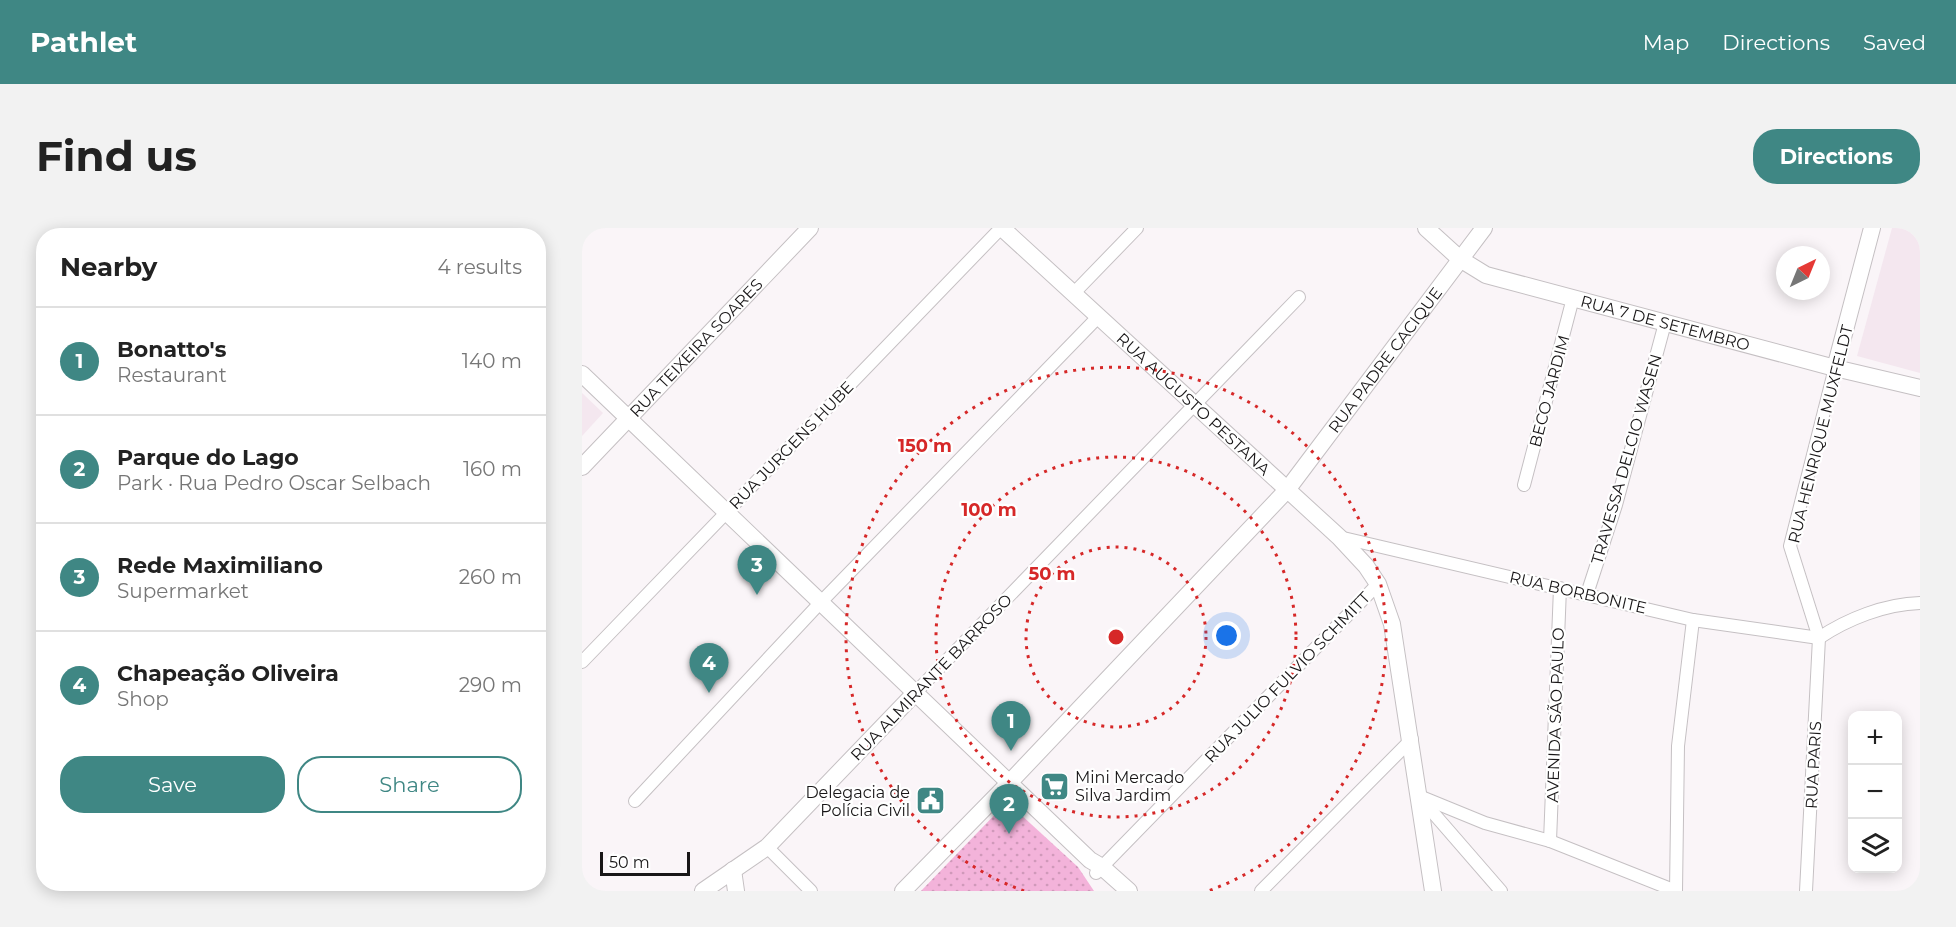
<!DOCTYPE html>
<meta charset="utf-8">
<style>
body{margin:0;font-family:Montserrat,sans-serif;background:#f2f2f2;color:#222}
.controls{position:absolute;right:18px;bottom:18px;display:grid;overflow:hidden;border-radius:12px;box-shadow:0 3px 15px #0003}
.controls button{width:54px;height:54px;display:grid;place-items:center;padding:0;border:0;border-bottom:2px solid #e0e0e0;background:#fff;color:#222;font:30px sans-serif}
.compass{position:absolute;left:1194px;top:18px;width:54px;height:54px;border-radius:50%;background:#fff;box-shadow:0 3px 15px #0003;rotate:43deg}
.scale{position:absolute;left:18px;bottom:15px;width:90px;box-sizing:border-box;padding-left:6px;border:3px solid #181617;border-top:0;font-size:16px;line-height:21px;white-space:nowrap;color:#181617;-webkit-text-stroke:4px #fff;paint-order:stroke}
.you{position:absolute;left:645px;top:408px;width:21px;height:21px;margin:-15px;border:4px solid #fff;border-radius:50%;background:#1a73e8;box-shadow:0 0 0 9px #1a73e833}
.badge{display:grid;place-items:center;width:39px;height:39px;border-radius:50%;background:#3f8784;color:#fff;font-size:20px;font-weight:700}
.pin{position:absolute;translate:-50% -50px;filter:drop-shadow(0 2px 3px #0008)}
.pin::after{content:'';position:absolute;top:32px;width:21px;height:18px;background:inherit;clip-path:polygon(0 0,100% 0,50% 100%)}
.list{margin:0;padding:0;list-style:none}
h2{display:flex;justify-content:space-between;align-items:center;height:78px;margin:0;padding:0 24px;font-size:26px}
h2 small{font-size:20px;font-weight:400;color:#767676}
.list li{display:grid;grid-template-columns:39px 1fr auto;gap:18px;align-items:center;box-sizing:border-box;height:108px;padding:0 24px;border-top:2px solid #e0e0e0}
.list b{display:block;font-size:22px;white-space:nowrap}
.list p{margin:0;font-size:20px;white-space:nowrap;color:#767676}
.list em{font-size:20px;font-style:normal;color:#767676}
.actions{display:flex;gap:12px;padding:18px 24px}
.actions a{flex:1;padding:14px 0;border:2px solid #3f8784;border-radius:24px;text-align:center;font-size:21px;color:#3f8784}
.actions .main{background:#3f8784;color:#fff}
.icon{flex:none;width:33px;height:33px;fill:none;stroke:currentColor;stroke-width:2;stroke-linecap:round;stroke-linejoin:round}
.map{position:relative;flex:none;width:1338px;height:663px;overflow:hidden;border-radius:24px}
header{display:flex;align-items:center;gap:36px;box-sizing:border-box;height:84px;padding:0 30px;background:#3f8784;color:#fff}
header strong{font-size:28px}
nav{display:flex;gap:33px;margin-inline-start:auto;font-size:21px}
.intro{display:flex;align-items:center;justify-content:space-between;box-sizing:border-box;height:144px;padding:0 36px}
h1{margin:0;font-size:42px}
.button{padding:15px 27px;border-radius:24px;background:#3f8784;color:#fff;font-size:21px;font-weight:700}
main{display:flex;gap:36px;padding:0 36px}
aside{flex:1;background:#fff;border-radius:24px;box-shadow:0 3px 15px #0003}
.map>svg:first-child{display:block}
.built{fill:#f4e7ef}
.park{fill:url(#park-dots)}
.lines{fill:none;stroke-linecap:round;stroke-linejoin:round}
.street-casing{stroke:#c5c0c3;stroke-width:14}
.secondary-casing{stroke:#c5c0c3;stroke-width:18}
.street{stroke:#fff;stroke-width:12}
.secondary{stroke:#fff;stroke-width:16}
.ring{fill:none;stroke:#d62828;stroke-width:3;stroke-dasharray:3 6}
.labels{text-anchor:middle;stroke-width:4.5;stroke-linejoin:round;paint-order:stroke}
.street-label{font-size:16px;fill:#181617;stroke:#fff}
.poi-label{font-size:16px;fill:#181617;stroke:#fff;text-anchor:start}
.centre{fill:#d62828;stroke:#fff;stroke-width:3}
.ring-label{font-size:18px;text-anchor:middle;font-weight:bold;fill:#d62828;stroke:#fff;stroke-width:4.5;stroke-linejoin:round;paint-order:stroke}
</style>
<header>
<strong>Pathlet</strong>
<nav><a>Map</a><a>Directions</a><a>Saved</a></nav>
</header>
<div class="intro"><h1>Find us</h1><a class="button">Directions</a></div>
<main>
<aside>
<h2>Nearby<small>4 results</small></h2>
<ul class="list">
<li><span class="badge">1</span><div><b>Bonatto's</b><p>Restaurant</p></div><em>140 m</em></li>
<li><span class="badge">2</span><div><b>Parque do Lago</b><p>Park · Rua Pedro Oscar Selbach</p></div><em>160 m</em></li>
<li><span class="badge">3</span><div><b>Rede Maximiliano</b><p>Supermarket</p></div><em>260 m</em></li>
<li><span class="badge">4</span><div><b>Chapeação Oliveira</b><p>Shop</p></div><em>290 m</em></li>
</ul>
<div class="actions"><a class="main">Save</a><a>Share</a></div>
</aside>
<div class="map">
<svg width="1338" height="663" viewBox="0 0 1338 663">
<defs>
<pattern id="park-dots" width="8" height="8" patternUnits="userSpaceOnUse" patternTransform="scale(1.5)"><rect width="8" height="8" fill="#f3b3da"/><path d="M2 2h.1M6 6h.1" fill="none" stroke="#d099ba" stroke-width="1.8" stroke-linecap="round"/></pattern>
</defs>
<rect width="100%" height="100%" fill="#faf5f8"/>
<g class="built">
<polygon points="1310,0 1338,0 1338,145 1275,128"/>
<polygon points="0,165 21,185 0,208"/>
</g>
<polygon class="park" points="425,574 496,639 512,663 339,663"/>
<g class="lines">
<defs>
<g id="street">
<polyline points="491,66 555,0"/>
<polyline points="942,257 991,70"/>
<polyline points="757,309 1111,392 1237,410"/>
<polyline points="1005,366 1034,277 1083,95"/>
<path d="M 1237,410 C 1265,391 1303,376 1338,375"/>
<polyline points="0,434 419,0"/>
<polyline points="333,465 717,69"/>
<polyline points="837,568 903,595 968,613 1094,663"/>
<polyline points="840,572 919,663"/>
<polyline points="53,573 238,375 516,89"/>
<polyline points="968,613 978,360"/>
<polyline points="185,619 229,663"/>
<polyline points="514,645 796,356"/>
<polyline points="679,663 830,511"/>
<polyline points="1094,663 1096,518 1111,392"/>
<polyline points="1224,663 1237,410 1208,318 1253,140"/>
</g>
<g id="secondary">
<path id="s1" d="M 420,0 L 757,309 L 784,338 L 796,356 L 810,396 L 851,663"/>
<path id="s2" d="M 844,0 L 878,31 L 904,47 L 1253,140 L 1338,160"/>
<polyline points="1253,140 1290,0"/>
<polyline points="0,146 508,632 520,639 547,663"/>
<path id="s3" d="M 0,239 L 228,0"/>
<polyline points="151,642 154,663"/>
<polyline points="121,663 185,619 333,465"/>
<path id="s4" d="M 321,663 L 428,554 L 705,262 L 902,0"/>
</g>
</defs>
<use href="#street" class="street-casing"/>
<use href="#secondary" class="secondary-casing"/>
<use href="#street" class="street"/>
<use href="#secondary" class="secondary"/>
</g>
<g class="ring">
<circle cx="534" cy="409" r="90"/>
<circle cx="534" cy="409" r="180"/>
<path d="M442 663A270 270 0 1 1 626 663"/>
</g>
<defs>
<symbol id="supermarket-square" viewBox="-11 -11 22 22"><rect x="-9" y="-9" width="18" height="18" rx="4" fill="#3f8784" stroke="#fff"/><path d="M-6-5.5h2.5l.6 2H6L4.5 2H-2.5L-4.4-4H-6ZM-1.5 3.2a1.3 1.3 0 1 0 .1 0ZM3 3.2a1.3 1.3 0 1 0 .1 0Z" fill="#fff"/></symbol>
<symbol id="civic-square" viewBox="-11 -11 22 22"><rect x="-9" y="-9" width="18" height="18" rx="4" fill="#3f8784" stroke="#fff"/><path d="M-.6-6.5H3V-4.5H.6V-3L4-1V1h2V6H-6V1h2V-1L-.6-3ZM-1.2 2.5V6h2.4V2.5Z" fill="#fff"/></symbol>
</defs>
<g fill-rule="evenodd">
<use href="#supermarket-square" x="456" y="542" width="33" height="33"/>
<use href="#civic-square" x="332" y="556" width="33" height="33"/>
</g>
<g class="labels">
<g class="street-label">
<text dy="6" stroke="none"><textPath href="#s2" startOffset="262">RUA 7 DE SETEMBRO</textPath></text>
<text dy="6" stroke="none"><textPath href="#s3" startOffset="165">RUA TEIXEIRA SOARES</textPath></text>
<text dy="6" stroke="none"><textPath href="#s4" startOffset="718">RUA PADRE CACIQUE</textPath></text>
<text transform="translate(967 163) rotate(-75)" y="6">BECO JARDIM</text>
<text dy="6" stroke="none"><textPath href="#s1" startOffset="260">RUA AUGUSTO PESTANA</textPath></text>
<text transform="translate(1238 206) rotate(-76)" y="6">RUA HENRIQUE MUXFELDT</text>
<text transform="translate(209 217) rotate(-46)" y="6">RUA JURGENS HUBE</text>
<text transform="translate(1044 231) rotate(-74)" y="6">TRAVESSA DELCIO WASEN</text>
<text transform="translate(996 364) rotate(13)" y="6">RUA BORBONITE</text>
<text transform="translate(349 449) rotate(-46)" y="6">RUA ALMIRANTE BARROSO</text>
<text transform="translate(705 449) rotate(-46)" y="6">RUA JULIO FULVIO SCHMITT</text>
<text transform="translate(973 487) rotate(-88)" y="6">AVENIDA SÃO PAULO</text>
<text transform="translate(1231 537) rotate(-87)" y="6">RUA PARIS</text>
</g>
<g class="poi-label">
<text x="493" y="555">Mini Mercado<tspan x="493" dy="18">Silva Jardim</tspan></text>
<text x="328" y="570" text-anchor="end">Delegacia de<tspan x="328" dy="18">Polícia Civil</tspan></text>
</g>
</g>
<circle cx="534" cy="409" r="9" class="centre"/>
<g class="ring-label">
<text x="343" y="224">150 m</text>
<text x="407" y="288">100 m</text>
<text x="470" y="352">50 m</text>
</g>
</svg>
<div class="controls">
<button>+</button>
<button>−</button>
<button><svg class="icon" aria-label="layers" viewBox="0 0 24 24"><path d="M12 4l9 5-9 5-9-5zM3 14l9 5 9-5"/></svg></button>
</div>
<svg class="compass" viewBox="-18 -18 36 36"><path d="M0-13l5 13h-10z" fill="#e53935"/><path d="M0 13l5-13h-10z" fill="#767676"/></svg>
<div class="scale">50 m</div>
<div class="you"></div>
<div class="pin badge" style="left:429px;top:523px">1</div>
<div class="pin badge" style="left:427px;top:606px">2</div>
<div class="pin badge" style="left:175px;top:367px">3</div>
<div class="pin badge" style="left:127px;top:465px">4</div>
</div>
</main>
